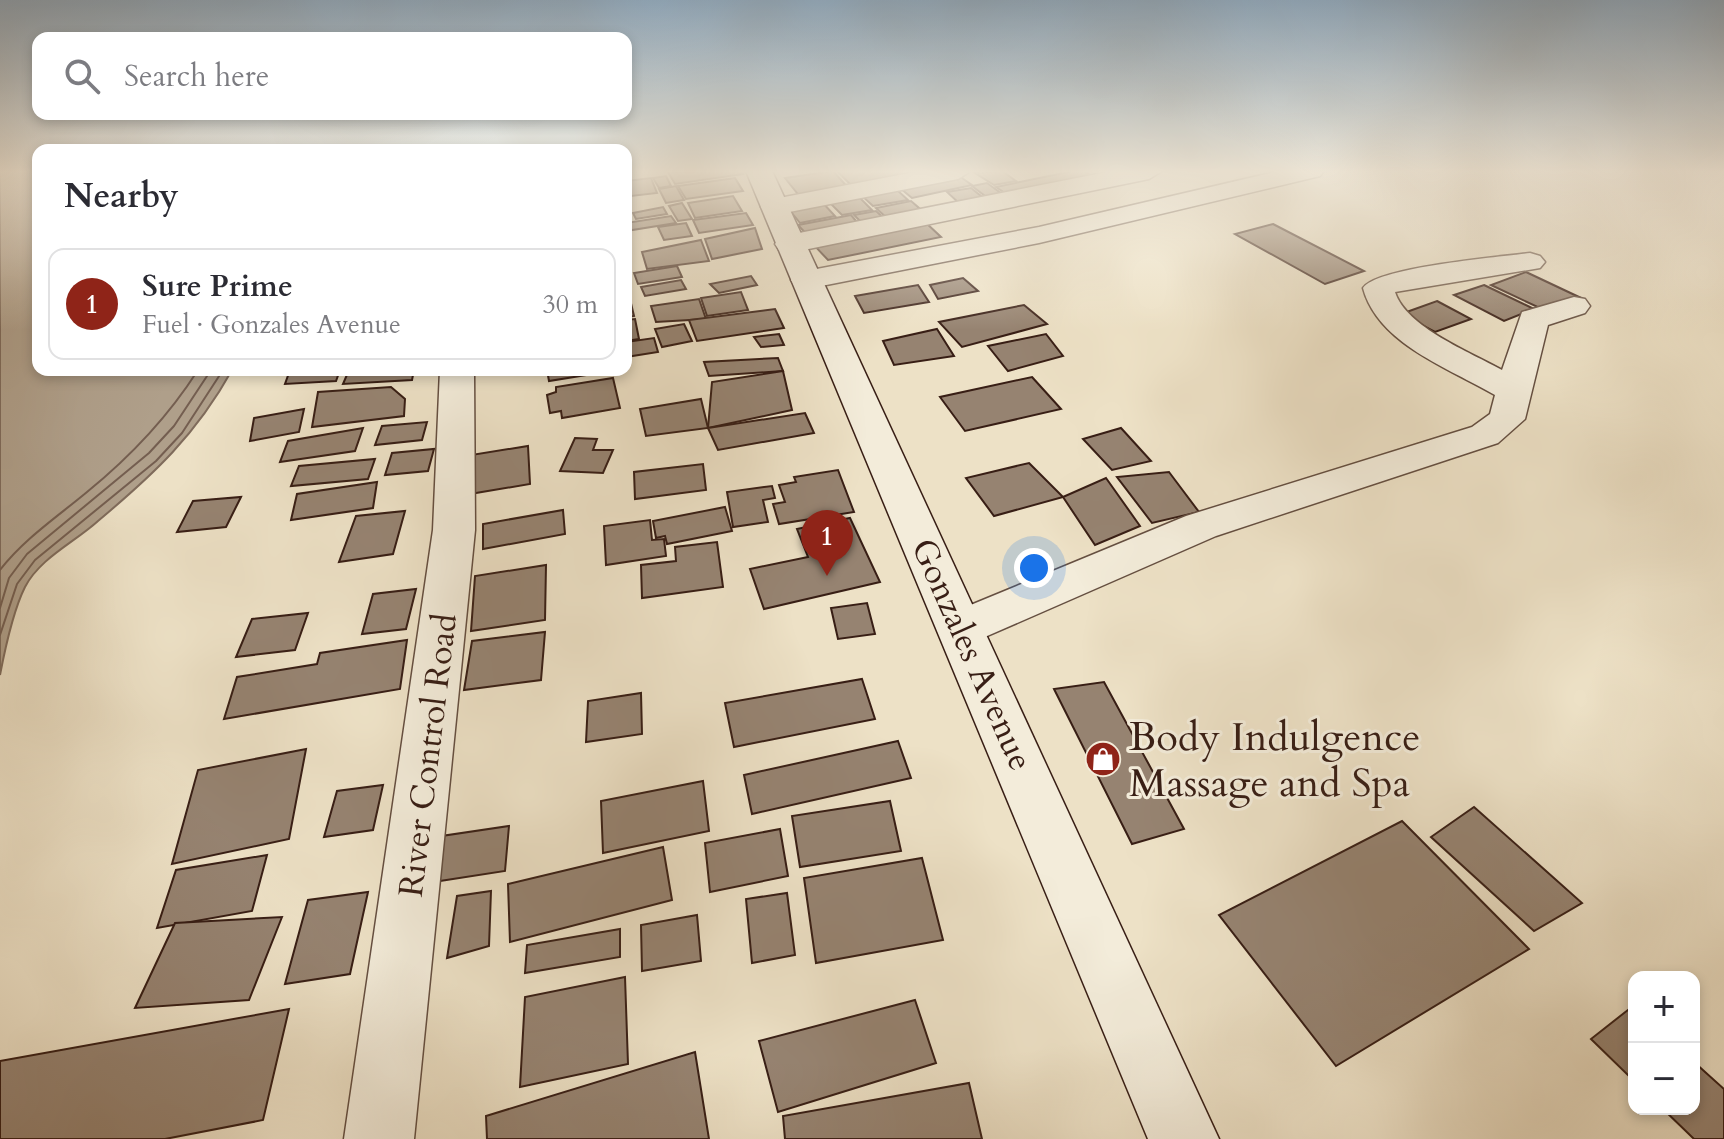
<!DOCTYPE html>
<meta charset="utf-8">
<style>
body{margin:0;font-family:Cardo,serif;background:#f7f7f7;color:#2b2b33}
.controls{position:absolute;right:24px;bottom:24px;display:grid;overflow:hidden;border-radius:16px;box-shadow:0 4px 12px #0003}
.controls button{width:72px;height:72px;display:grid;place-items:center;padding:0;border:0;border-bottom:2px solid #e1e1e2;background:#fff;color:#2b2b33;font:40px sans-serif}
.you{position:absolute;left:1034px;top:568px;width:28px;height:28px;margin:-20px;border:6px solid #fff;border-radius:50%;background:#1a73e8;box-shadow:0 0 0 12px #1a73e833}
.badge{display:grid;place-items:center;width:52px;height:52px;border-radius:50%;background:#8f2418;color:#fff;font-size:26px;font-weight:700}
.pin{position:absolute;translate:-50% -66px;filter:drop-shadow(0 2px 4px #0008)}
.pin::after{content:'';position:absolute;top:42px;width:28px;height:24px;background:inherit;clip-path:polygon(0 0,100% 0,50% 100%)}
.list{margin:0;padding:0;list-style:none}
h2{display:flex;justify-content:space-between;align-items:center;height:104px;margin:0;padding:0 32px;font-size:34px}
h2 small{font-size:26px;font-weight:400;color:#7c7c81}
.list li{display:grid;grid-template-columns:52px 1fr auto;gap:24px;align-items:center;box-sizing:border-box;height:112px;margin:0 16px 16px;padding:0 16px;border:2px solid #e1e1e2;border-radius:16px}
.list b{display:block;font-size:30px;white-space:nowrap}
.list p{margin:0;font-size:26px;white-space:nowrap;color:#7c7c81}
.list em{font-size:26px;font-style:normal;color:#7c7c81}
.icon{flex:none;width:44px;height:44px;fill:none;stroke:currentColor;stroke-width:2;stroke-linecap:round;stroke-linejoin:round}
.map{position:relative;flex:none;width:1724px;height:1139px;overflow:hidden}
.search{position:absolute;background:#fff;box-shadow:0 4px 12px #0003;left:32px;top:32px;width:600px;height:88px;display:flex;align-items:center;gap:20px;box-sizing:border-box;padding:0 28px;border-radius:16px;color:#7c7c81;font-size:30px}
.panel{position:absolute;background:#fff;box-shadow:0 4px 12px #0003;left:32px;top:144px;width:600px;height:232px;border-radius:16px}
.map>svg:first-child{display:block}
.water{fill:#af9f8a;stroke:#7f6b5b;stroke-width:2}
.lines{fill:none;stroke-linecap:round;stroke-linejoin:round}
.shore{stroke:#745e50;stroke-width:2}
.building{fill:#968371;stroke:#381e15;stroke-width:2}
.minor-casing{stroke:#654f41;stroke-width:3}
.tertiary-casing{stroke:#654f41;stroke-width:3}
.secondary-casing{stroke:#381e15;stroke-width:3}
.minor{fill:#f3ecda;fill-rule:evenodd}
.tertiary{fill:#f3ecda;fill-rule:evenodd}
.secondary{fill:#f3ecda;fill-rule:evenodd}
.labels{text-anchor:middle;stroke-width:6;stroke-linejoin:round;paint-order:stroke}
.street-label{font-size:34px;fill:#381e15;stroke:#f3ecda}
.near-poi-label{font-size:40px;fill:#381e15;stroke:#f3ecda;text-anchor:start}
</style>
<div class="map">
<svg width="1724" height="1139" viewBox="0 0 1724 1139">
<rect width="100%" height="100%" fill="#ede1c6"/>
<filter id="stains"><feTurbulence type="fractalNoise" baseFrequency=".0025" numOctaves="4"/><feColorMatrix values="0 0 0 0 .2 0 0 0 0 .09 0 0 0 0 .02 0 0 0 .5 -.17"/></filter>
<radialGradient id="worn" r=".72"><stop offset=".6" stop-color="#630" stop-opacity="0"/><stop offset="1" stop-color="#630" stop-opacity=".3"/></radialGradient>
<path class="water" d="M 0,171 L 38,171 L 38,370 L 232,370 C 196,435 154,474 98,521 C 75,542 40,558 25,587 C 13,611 5,649 0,675 Z"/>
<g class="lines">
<g class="shore">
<path d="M 0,570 C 24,539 57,517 87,492 C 130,457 168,417 198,370"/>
<polyline points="0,608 9,578 27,554 149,453 174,426 211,370"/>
<polyline points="0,635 17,584 35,560 156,461 182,433 223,370"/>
</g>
</g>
<g class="building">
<polygon points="741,171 743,174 675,184 668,172"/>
<polygon points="833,171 851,191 801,198 785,178"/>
<polygon points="837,171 918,171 923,176 854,188"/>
<polygon points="1002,171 1016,181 994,185 975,173"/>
<polygon points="1073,171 1084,171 1097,179 1011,197 996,187"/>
<polygon points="666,176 671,186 659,188 653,178"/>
<polygon points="959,176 972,185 912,198 900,188"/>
<polygon points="651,178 657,193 631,196 626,181"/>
<polygon points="735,178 743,191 686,199 678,186"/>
<polygon points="987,183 1009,199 993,202 972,186"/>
<polygon points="676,186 684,200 666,203 659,189"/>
<polygon points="971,188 986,200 961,205 947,192"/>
<polygon points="896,189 908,200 873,206 861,195"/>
<polygon points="733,196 742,211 695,218 688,203"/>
<polygon points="858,196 872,210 842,215 828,201"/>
<polygon points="911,201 926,214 890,221 876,208"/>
<polygon points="822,202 835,216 800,223 788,208"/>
<polygon points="682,203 692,219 678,221 669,206"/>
<polygon points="663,207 667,214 636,219 633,213"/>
<polygon points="876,211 888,222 865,226 854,215"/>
<polygon points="746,213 753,225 699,233 693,220"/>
<polygon points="851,215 862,228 809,237 798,225"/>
<polygon points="671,216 676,223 626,231 626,223"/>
<polygon points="924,221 941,237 828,260 812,243"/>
<polygon points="686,223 692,236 664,240 658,227"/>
<polygon points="1273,224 1364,271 1325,284 1235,234"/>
<polygon points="755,228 762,249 712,259 705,239"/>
<polygon points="701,240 709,261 647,269 642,252"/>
<polygon points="677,266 682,277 638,284 634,273"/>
<polygon points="1526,272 1579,297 1544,310 1491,285"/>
<polygon points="751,276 757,285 719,293 710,284"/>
<polygon points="963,278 978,291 938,299 930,285"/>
<polygon points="681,280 686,289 645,296 641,287"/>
<polygon points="626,282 634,316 626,317"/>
<polygon points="918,285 929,302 864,313 855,296"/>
<polygon points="1484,285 1534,309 1504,321 1454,295"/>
<polygon points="741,292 748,310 707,316 701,298"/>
<polygon points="699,299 706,319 656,322 651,306"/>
<polygon points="1437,301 1471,319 1435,332 1401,314"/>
<polygon points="1024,305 1047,324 962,347 939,322"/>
<polygon points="775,309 784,328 697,341 689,320"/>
<polygon points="635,319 639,339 626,341 626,320"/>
<polygon points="684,324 692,341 662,347 655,329"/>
<polygon points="937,329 954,356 894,365 883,341"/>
<polygon points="779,334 784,345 761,347 754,337"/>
<polygon points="1046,334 1063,356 1008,371 988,346"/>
<polygon points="654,338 658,352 626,357 626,342"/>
<polygon points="778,358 783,371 709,376 704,362"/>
<polygon points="290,370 340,370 336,381 285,384"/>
<polygon points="349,370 414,370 412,380 343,384"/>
<polygon points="547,370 598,370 599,373 549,381"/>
<polygon points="783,371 792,410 708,428 712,382"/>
<polygon points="1032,377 1061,409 965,431 940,397"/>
<polygon points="613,378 620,408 562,418 561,411 550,413 547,395 556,392 556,387"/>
<polygon points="391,387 405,399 404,416 312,427 318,392"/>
<polygon points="701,399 708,428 646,436 640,409"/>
<polygon points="304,409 299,432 250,441 254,418"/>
<polygon points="805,413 814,433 718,450 708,428"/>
<polygon points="427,422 422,440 375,445 382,426"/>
<polygon points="363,428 355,451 280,462 288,441"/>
<polygon points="1121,428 1151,461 1112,470 1083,439"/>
<polygon points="575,438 597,439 593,450 613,450 603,473 560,471"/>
<polygon points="528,446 530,484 464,495 465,456"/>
<polygon points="434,449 428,471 385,475 392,453"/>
<polygon points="375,459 368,479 291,486 299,466"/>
<polygon points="1029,463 1063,497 994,516 966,478"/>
<polygon points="703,464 706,490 635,499 634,472"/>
<polygon points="838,470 854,512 779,524 773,504 785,502 779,485 796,482 794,477"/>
<polygon points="1169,472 1199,512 1152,523 1117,477"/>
<polygon points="1106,478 1140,526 1095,545 1063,497"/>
<polygon points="377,482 373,508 291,520 297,494"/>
<polygon points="772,486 775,498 763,500 768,522 733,527 727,492"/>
<polygon points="241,497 226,527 177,532 193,501"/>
<polygon points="725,507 732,531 667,544 665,536 656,538 653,521"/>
<polygon points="563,510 565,534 483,549 483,524"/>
<polygon points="405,511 393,554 339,562 356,516"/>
<polygon points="850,518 880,582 764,609 750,569 808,557 797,529"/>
<polygon points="650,520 652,540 664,539 666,556 606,565 604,526"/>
<polygon points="717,542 723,587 642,598 641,565 676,561 675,547"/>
<polygon points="546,565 545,620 471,631 475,576"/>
<polygon points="416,589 406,629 362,634 373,594"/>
<polygon points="867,603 875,634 838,639 831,608"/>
<polygon points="308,613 295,650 236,657 252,619"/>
<polygon points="545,632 541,680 464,690 472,641"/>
<polygon points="407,640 400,689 224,719 237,677 317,664 320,653"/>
<polygon points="862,679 875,719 734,747 725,703"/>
<polygon points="1104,682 1184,829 1132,844 1054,689"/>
<polygon points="641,693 642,734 586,742 588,701"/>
<polygon points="898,741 911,778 752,814 744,775"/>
<polygon points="306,749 289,839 172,864 198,770"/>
<polygon points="703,781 709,831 603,853 601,801"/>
<polygon points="383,785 373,830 324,837 337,791"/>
<polygon points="890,801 901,851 800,867 792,816"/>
<polygon points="1474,807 1582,903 1534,931 1431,837"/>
<polygon points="1402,821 1529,949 1336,1066 1219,915"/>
<polygon points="509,826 505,871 427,883 435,837"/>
<polygon points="780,829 788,876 710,892 705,843"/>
<polygon points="663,847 672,900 510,942 508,884"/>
<polygon points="267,855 252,911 157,928 176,870"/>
<polygon points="922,858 943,940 816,963 804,878"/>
<polygon points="491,891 489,946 447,958 457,896"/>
<polygon points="368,892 350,974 285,984 308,900"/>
<polygon points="787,893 795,955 752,963 746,899"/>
<polygon points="697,915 701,961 642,971 641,925"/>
<polygon points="282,917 249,1000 135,1008 175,923"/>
<polygon points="620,929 620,957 525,973 527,945"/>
<polygon points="625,977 628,1064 520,1087 525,997"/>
<polygon points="915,1000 936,1063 778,1112 759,1041"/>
<polygon points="1633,1006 1634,1007 1634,1081 1591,1039"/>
<polygon points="289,1009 263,1120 165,1139 0,1139 0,1061"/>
<polygon points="695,1052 709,1139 487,1139 486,1116"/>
<polygon points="1694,1062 1724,1089 1724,1139 1694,1139 1663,1109 1694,1109"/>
<polygon points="969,1083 982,1139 785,1139 783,1116"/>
</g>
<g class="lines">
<defs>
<g id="minor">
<polygon points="920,171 971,171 958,179 774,215 765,213 761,207 765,201 774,199"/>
<polygon points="1112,171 1162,171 1149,179 789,253 779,250 775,244 779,238 789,235"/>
<polygon points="1279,171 1324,171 1320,176 1039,243 806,289 795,286 791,280 795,274 806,271 1039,227"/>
<path d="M 1530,253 L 1540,256 L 1545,262 L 1540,268 L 1395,292 C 1406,327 1470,352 1502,370 L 1522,312 L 1574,297 L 1585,299 L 1590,306 L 1585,313 L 1548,325 L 1525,419 L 1498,443 L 1216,536 L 978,640 L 961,645 L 944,640 L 938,628 L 944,616 L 1186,516 L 1472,427 L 1490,414 L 1495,395 C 1449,368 1378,344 1363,288 C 1377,267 1500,257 1530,253 Z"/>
</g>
<polygon id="tertiary" points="440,370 474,370 475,530 414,1139 344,1139 433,530"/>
<polygon id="secondary" points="746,171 772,171 1219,1139 1148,1139"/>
</defs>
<use href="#minor" class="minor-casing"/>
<use href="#tertiary" class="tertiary-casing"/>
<use href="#secondary" class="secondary-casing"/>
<use href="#minor" class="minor"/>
<use href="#tertiary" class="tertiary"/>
<use href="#secondary" class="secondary"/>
</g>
<linearGradient id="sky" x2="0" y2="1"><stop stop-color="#91acc2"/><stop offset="0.52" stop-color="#f7f2e5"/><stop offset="1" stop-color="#f7f2e5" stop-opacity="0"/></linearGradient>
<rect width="1724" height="330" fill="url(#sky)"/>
<defs>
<symbol id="shop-disc" viewBox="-11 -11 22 22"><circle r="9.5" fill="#8f2418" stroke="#f3ecda"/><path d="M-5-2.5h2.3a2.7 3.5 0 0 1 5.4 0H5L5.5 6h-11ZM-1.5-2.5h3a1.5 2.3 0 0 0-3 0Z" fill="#fff"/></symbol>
</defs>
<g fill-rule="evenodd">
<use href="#shop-disc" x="1083" y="739" width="40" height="40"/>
</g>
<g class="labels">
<g class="street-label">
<text transform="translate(973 654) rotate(66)" y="12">Gonzales Avenue</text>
<text transform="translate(427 755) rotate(-83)" y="12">River Control Road</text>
</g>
<g class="near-poi-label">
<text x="1129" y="750">Body Indulgence<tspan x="1129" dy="46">Massage and Spa</tspan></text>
</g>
</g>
<rect width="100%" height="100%" filter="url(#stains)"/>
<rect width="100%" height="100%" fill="url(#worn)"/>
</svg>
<div class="controls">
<button>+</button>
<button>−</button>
</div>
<div class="you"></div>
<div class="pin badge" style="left:827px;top:576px">1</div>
<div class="search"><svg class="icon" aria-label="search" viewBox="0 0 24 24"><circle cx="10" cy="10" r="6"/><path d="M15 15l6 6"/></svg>Search here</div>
<section class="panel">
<h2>Nearby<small></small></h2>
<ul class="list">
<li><span class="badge">1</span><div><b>Sure Prime</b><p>Fuel · Gonzales Avenue</p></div><em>30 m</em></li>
</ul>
</section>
</div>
